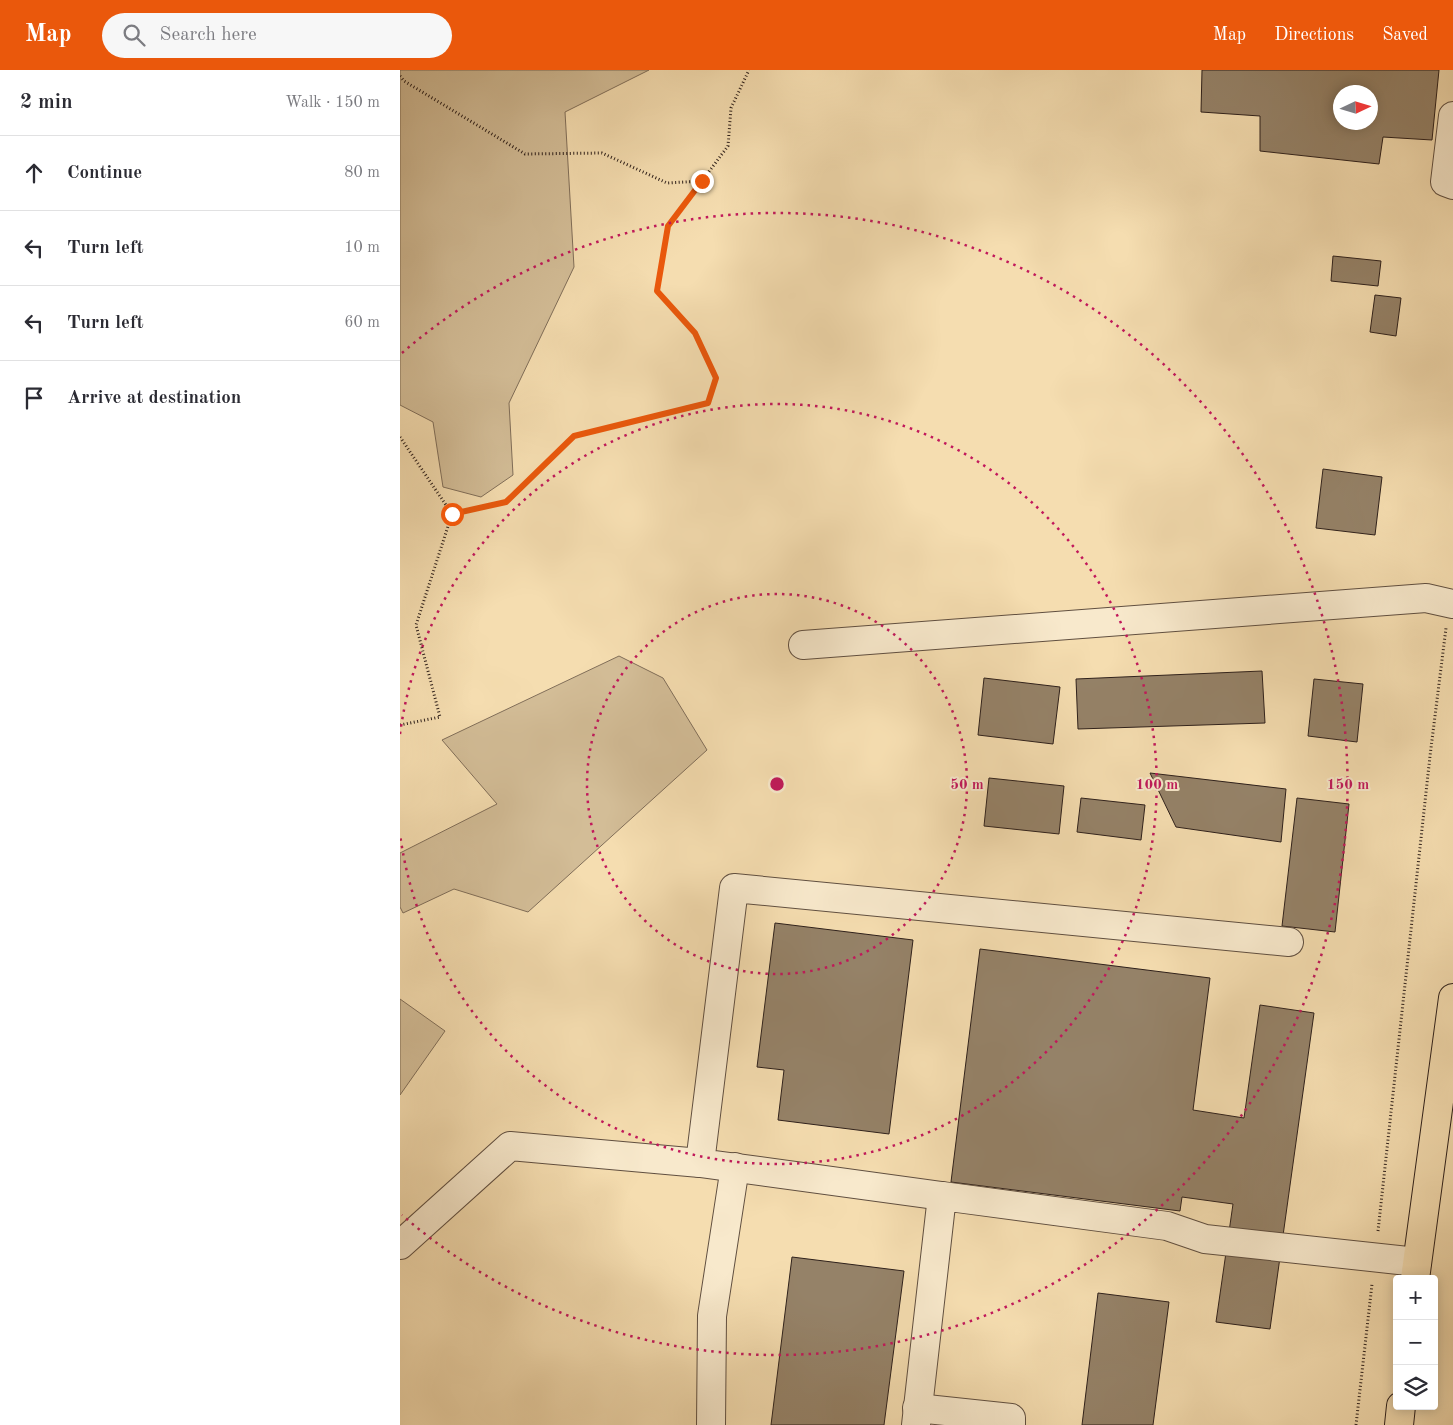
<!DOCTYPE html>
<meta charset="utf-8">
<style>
body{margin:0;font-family:"Old Standard TT",serif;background:#f7f7f7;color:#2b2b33}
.controls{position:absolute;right:15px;bottom:15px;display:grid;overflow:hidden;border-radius:5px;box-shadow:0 2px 12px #0003}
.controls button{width:45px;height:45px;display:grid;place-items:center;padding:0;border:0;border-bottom:1px solid #e1e1e2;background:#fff;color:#2b2b33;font:25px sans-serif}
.compass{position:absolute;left:933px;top:15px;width:45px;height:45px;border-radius:50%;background:#fff;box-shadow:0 2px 12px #0003;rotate:86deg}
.stop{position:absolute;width:15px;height:15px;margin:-11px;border:4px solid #ea580c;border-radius:50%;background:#fff}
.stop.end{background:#ea580c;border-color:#fff;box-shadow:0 1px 5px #0008}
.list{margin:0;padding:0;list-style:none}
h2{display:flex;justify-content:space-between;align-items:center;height:65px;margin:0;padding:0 20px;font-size:21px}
h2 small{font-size:16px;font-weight:400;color:#7c7c81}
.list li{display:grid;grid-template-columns:32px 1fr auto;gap:15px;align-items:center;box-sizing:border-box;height:75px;padding:0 20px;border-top:1px solid #e1e1e2}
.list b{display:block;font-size:19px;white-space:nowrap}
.list em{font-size:16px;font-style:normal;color:#7c7c81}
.icon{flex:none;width:28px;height:28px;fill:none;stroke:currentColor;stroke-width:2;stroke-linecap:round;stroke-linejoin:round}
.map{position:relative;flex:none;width:1053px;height:1355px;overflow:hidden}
header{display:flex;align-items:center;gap:30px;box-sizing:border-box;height:70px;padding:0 25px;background:#ea580c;color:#fff}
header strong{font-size:24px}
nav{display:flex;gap:28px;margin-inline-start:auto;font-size:18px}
.search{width:350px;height:45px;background:#f7f7f7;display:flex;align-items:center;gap:12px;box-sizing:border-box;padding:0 18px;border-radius:28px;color:#7c7c81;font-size:19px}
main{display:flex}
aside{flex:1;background:#fff}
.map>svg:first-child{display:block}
.green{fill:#d3bd97;stroke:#806e59}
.building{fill:#958268;stroke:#2e201b;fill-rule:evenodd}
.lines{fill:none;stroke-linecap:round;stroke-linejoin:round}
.minor-casing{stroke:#604f40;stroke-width:30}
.major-casing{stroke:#2e201b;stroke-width:30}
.path{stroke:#2e201b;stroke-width:3;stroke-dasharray:1 2.5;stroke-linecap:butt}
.minor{stroke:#f8e9cc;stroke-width:28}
.major{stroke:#f5ddb0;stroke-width:28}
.route{stroke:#ea580c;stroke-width:6}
.ring{fill:none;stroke:#c2185b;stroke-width:2.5;stroke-dasharray:2.5 5}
.centre{fill:#c2185b;stroke:#f8e9cc;stroke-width:2.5}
.ring-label{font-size:15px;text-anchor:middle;font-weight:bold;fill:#c2185b;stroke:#f8e9cc;stroke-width:4;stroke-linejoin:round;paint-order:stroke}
</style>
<header>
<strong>Map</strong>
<div class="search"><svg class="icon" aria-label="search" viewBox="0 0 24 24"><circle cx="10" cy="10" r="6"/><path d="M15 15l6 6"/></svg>Search here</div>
<nav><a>Map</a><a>Directions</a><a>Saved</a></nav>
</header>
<main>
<aside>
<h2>2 min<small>Walk · 150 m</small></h2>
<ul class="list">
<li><svg class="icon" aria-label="ahead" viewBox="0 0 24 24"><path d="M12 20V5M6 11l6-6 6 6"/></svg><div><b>Continue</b></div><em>80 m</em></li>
<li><svg class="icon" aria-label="left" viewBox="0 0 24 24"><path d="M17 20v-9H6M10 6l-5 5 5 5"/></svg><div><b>Turn left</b></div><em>10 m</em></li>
<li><svg class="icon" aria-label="left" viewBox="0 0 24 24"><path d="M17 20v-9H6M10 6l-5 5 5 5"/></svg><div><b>Turn left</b></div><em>60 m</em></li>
<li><svg class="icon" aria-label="arrive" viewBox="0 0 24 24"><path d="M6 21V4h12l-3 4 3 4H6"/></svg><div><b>Arrive at destination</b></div></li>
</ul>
</aside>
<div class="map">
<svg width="1053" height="1355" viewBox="0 0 1053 1355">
<rect width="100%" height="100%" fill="#f5ddb0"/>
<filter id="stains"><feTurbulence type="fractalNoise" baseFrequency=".004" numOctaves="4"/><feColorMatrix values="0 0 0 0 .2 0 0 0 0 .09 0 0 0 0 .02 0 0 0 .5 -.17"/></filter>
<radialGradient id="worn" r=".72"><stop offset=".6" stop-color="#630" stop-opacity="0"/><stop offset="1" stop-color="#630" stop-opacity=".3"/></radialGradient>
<g class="green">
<polygon points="0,0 249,0 165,42 174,197 109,333 113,405 81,427 43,417 33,352 0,335"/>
<polygon points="219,586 263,608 307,680 128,842 54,819 3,843 0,837 0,783 97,734 42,670"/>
<polygon points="0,929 45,961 0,1025"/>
</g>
<g class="building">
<path d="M 802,0 L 1039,0 L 1032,70 L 983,67 L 979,94 L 860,81 L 860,46 L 801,42 ZM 941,22 L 971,22 L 971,52 L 941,52 Z"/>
<polygon points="933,186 981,191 978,216 931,211"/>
<polygon points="975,225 1001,228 996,266 970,262"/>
<polygon points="923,399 982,407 975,465 916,458"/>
<polygon points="862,601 865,653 678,659 676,609"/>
<polygon points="584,608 660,617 653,674 578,665"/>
<polygon points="914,609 963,614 957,672 908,666"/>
<polygon points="750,703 886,719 881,772 776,757"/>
<polygon points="589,708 664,716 659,764 584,756"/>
<polygon points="681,728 745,735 741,770 677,762"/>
<polygon points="897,728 949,734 935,862 882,856"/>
<polygon points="375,853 513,870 489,1064 378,1050 384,1000 357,997"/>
<polygon points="580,879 810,908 793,1040 844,1048 860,935 914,943 870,1259 816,1252 833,1134 782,1127 780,1141 551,1112"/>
<polygon points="392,1187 504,1201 484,1355 371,1355"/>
<polygon points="698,1223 769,1232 753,1355 682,1355"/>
</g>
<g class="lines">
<defs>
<g id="minor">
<polyline points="1053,46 1045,112 1053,115"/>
<polyline points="403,575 1026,528 1053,534"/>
<polyline points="542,1126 300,1093 334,818 889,872"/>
<polyline points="0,1175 110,1076 300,1093"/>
<polyline points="517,1338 611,1348 611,1355"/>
<polyline points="311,1355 312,1246 335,1097"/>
<polyline points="516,1355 542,1126 767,1156 805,1169 1017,1192"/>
</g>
<g id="major">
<polyline points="1015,1209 1053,928"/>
<polyline points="999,1355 1001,1336"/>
</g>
</defs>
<use href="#minor" class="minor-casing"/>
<use href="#major" class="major-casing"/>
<g class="path">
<polyline points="0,6 4,11 125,84 202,83 267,113 302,111 328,76 331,38 349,0"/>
<polyline points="0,367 52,444 106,432 174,366 308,333 316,308 295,263 257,221 268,156 302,111"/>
<polyline points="0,655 40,647 16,555 52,444"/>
<polyline points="978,1161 1030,686 1046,558"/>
<polyline points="956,1355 972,1214"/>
</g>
<use href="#minor" class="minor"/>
<use href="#major" class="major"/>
</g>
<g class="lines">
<polyline class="route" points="52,444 106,432 174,366 308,333 316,308 295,263 257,221 268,156 302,111"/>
</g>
<g class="ring">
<circle cx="377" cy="714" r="190"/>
<path d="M0 664A380 380 0 1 1 0 764"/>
<path d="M2 283A571 571 0 1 1 2 1145"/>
</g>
<circle cx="377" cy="714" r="8" class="centre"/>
<g class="ring-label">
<text x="567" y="719">50 m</text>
<text x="757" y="719">100 m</text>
<text x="948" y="719">150 m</text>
</g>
<rect width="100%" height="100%" filter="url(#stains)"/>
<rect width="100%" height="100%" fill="url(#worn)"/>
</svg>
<div class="controls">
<button>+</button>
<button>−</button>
<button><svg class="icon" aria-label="layers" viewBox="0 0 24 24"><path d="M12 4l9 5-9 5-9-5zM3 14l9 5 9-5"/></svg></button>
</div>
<svg class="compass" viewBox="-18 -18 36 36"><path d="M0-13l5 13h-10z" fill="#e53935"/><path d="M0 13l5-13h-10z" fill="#7c7c81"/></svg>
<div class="stop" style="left:52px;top:444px"></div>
<div class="stop end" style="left:302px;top:111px"></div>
</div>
</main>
